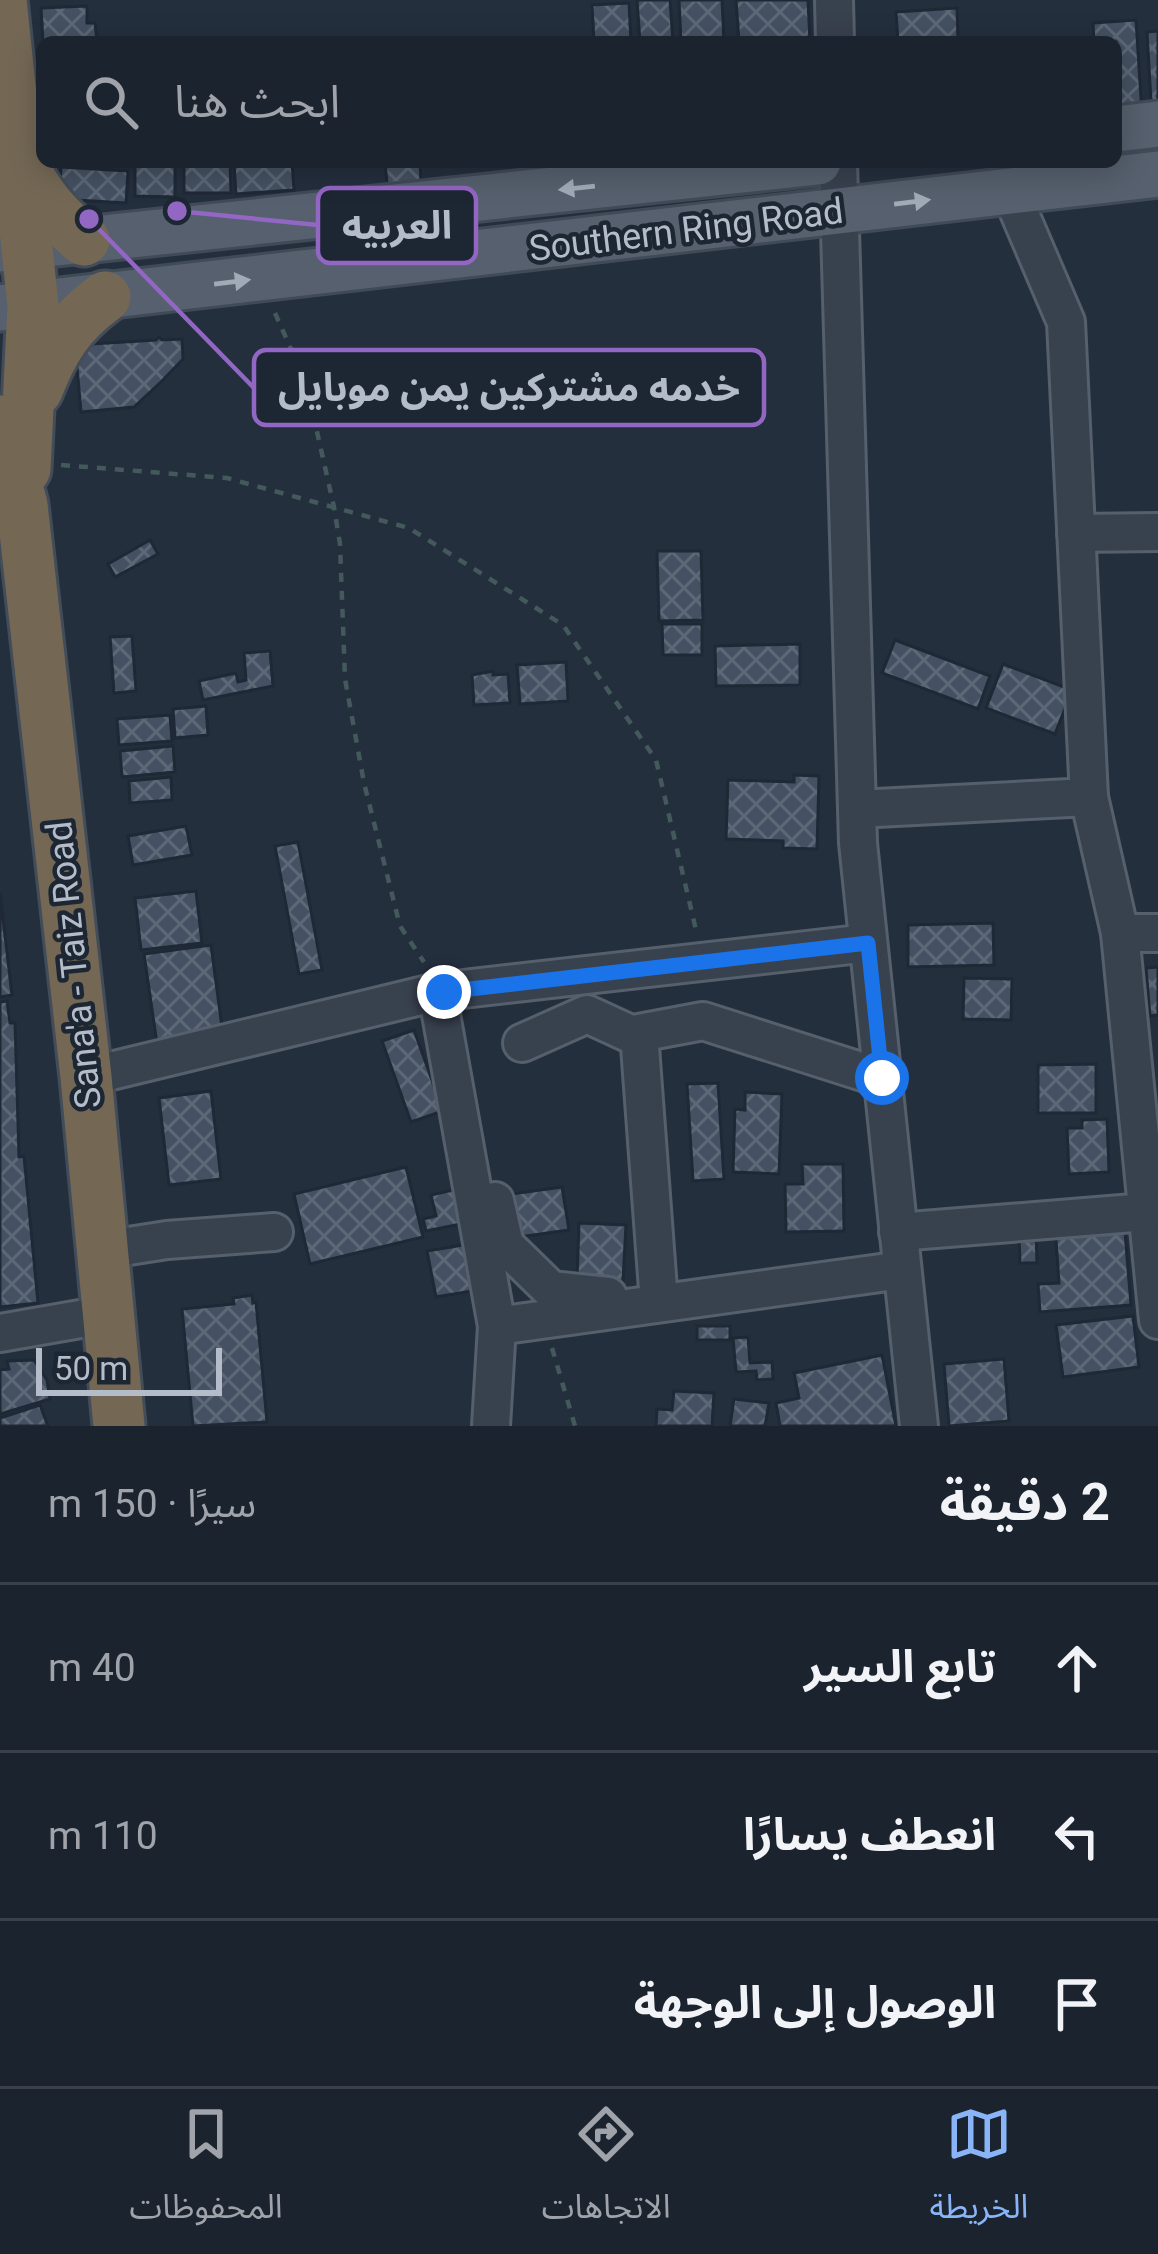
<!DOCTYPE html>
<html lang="ar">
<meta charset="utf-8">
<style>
body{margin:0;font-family:Roboto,"Noto Sans Arabic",sans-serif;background:#242b36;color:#f1f3f6;direction:rtl}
.scale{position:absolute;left:36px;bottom:30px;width:186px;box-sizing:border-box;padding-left:12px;border:6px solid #b4bcc9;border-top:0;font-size:33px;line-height:42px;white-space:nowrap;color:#b4bcc9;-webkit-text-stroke:9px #1d2633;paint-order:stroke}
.stop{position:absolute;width:36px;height:36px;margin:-27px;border:9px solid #1a73e8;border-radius:50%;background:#fff}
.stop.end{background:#1a73e8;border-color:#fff;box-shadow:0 3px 12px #0008}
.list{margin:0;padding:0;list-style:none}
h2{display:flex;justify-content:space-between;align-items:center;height:156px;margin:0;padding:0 48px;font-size:51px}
h2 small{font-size:39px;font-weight:400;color:#a0a4aa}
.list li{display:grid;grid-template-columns:78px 1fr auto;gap:36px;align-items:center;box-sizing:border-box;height:168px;padding:0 48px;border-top:3px solid #39404a}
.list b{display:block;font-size:45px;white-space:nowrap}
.list em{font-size:39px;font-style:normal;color:#a0a4aa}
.icon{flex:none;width:66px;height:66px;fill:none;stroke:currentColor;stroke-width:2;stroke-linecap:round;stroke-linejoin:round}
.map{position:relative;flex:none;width:1158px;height:1426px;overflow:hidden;direction:ltr}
.search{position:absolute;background:#1b232e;box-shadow:0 6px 30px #0003;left:36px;right:36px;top:36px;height:132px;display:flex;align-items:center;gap:30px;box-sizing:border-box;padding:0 42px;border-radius:18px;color:#a0a4aa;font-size:45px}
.sheet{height:660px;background:#1b232e}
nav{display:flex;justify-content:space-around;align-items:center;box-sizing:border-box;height:168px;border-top:3px solid #39404a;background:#1b232e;font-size:33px;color:#a0a4aa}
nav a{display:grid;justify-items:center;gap:6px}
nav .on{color:#8ab4f8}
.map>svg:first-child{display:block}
.building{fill:url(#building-cross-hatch);stroke:#1f2835;stroke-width:3}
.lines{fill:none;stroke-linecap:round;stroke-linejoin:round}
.minor-casing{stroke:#565f6c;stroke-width:42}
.major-casing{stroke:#414a57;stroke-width:51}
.highway-casing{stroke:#434c59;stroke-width:57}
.path{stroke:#44595c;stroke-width:4.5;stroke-dasharray:9 9;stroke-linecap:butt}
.minor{stroke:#38414e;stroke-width:36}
.major{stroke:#56606e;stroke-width:45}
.highway{stroke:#746855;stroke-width:51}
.oneway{fill:#a1aab7}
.route{stroke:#1a73e8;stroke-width:15}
.labels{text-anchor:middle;stroke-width:9;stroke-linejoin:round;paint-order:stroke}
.street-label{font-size:36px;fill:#b4bcc9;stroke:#1d2633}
.leader{fill:none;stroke:#9266c3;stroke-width:4.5}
.callout-dot{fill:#9266c3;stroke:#1d2633;stroke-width:4.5}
.callout{fill:#1d2633;stroke:#9266c3;stroke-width:4.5}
.callout-label{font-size:39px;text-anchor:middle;font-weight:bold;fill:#b4bcc9}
</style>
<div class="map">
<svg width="1158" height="1426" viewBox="0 0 1158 1426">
<defs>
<pattern id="building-cross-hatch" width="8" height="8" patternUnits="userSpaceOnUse" patternTransform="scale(3)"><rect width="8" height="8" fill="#455162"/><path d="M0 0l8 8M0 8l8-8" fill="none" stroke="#5d6877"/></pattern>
</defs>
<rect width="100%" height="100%" fill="#242f3e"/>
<g class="building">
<polygon points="637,0 670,0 673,42 640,42"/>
<polygon points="679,0 722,0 724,42 681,42"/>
<polygon points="736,0 808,0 810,42 739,42"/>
<polygon points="629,3 631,42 594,42 592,5"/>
<polygon points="87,6 87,23 95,23 97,40 134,39 134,42 43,42 41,8"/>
<polygon points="957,8 958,40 898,42 896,12"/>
<polygon points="1136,20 1142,114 1116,115 1116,42 1094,42 1093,23"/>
<polygon points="1158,31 1158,101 1151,101 1147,32"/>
<polygon points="135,162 175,162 175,197 135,196"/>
<polygon points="184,162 230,162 231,193 184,193"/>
<polygon points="240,162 292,162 294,190 236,194 234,164"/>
<polygon points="385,162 420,162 421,182 387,184"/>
<polygon points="61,167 128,171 126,203 59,199"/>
<polygon points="159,337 162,340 182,339 183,359 162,381 134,407 81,412 75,345 156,340"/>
<polygon points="150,540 158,554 115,577 108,564"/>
<polygon points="657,551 701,551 703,620 659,621"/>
<polygon points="662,624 702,624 702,655 663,655"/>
<polygon points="132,636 136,691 114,693 110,637"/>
<polygon points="895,640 990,676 978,709 882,673"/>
<polygon points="800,644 800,685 716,686 715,646"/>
<polygon points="270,651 273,686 203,700 199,681 236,673 238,682 246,680 244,653"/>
<polygon points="566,662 568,701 520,704 517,665"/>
<polygon points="1003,664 1072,690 1055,734 986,708"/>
<polygon points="493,671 493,675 508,674 510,703 474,705 472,675"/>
<polygon points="206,706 208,735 175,738 173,709"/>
<polygon points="170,715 172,741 119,745 117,719"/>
<polygon points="173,746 175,772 122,777 120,751"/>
<polygon points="794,775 819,776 817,849 783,848 783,841 726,839 728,780 794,782"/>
<polygon points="171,777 172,800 130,803 129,781"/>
<polygon points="186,826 192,855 133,865 128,836"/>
<polygon points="298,842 322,970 299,974 275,846"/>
<polygon points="196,891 202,943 141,950 135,898"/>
<polygon points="0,893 12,995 0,997"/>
<polygon points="993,923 994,965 908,967 908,925"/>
<polygon points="211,945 223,1035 157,1044 144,954"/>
<polygon points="1158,967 1158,1015 1150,1016 1146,968"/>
<polygon points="964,978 1012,979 1011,1020 963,1019"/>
<polygon points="7,1001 10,1023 15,1023 19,1157 24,1156 38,1303 0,1307 0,1002"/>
<polygon points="414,1030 443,1111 411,1122 382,1041"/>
<polygon points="1096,1064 1096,1113 1038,1113 1038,1065"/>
<polygon points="718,1083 724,1179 693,1181 687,1084"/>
<polygon points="211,1091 221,1179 169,1185 159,1098"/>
<polygon points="745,1092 782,1094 779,1174 733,1172 735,1109 745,1110"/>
<polygon points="1107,1119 1109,1172 1069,1174 1067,1128 1082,1128 1082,1120"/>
<polygon points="802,1164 843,1164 844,1231 786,1232 785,1184 803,1184"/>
<polygon points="406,1167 423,1237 310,1264 294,1194"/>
<polygon points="562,1187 569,1230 512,1238 505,1195"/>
<polygon points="453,1190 461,1224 426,1231 423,1219 436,1216 431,1195"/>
<polygon points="1124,1220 1131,1305 1040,1312 1038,1284 1059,1283 1055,1226"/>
<polygon points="579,1223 626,1225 623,1281 577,1280"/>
<polygon points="1036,1234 1037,1263 1020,1263 1019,1235"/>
<polygon points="463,1245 472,1291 436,1297 427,1251"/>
<polygon points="252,1295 253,1303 256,1302 267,1422 193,1426 182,1309 234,1304 233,1298"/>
<polygon points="1133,1316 1139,1367 1063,1377 1056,1325"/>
<rect x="697" y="1326" width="33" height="14"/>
<polygon points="748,1337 750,1363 772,1362 773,1379 757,1380 756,1371 736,1372 733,1338"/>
<polygon points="882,1355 896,1426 780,1426 776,1403 799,1398 794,1373"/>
<polygon points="1004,1359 1009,1421 949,1426 944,1364"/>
<polygon points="34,1360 47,1380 50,1399 0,1414 0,1370 9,1369 7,1361"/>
<polygon points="674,1391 714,1393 712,1426 656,1426 657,1409 672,1410"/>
<polygon points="734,1399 769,1403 765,1426 730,1426"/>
<polygon points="40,1405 48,1426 0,1426 0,1418"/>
</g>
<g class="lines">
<defs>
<g id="minor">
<polyline points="834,0 835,42"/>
<polyline points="838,162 858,843 919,1426"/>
<polyline points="1010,191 1066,322 1089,797 1120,933 1158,1320"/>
<polyline points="1076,533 1158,532"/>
<polyline points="857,809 1089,797"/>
<polyline points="1120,933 1158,933"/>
<polyline points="437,992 868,943"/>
<polyline points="522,1043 587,1014 639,1038"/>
<polyline points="86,1077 437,992 497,1326"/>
<polyline points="495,1201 505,1245 551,1290 608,1296"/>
<polyline points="898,1232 1146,1212"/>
<polyline points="103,1250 167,1240 274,1232"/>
<polyline points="659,1303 639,1033 703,1021 882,1078"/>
<polyline points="0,1333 109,1314"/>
<polyline points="491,1426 497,1326 902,1270"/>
</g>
<g id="major">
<polyline points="1116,129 1158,124"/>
<polyline points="0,249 818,162"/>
<polyline points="0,308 1158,174"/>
</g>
<g id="highway">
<polyline points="1,0 33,306 25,469"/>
<path d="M 21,163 C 39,197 54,215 84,240"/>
<path d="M 37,390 C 53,349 68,324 105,297"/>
<polyline points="0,421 22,505 86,1077 119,1426"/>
</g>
</defs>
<use href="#minor" class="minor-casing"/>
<use href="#major" class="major-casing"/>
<use href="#highway" class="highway-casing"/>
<g class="path">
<polyline points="275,313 306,383 334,507 340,544 345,679 364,783 400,926 424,962"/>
<polyline points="61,465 227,478 409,528 563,625 656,760 696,930"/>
<polyline points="552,1348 575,1426"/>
</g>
<use href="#minor" class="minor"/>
<use href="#major" class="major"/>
<use href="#highway" class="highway"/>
</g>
<defs><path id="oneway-solid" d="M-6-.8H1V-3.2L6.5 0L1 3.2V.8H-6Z" transform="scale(3)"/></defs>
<g class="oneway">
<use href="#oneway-solid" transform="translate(577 188) rotate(174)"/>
<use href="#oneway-solid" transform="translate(912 202) rotate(-7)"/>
<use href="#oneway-solid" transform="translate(232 282) rotate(-7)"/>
</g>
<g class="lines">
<polyline class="route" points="444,992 868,943 882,1078"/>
</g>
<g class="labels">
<g class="street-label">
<text transform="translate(686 229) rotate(-7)" y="13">Southern Ring Road</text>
<text transform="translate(73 965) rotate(-96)" y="13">Sana'a - Taiz Road</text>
</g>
</g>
<path class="leader" d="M177 211L318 225M89 219L254 388"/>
<g class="callout-dot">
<circle cx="177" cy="211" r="12"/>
<circle cx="89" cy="219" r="12"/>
</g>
<g class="callout">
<rect x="318" y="188" width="158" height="75" rx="12"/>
<rect x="254" y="350" width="510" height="75" rx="12"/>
</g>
<g class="callout-label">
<text x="397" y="239">العربيه</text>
<text x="509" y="401">خدمه مشتركين يمن موبايل</text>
</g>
</svg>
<div class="scale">50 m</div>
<div class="stop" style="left:882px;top:1078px"></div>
<div class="stop end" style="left:444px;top:992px"></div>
<div class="search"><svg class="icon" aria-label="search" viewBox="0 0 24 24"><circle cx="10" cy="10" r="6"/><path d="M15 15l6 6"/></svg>ابحث هنا</div>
</div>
<section class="sheet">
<h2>2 دقيقة<small>سيرًا · 150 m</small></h2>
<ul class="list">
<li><svg class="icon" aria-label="ahead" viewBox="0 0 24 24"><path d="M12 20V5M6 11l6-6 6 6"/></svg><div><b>تابع السير</b></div><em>40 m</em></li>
<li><svg class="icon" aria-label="left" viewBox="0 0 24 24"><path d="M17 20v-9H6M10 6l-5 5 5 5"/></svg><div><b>انعطف يسارًا</b></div><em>110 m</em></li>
<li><svg class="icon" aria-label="arrive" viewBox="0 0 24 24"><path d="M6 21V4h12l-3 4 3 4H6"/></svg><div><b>الوصول إلى الوجهة</b></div></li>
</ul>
</section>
<nav>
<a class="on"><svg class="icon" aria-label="map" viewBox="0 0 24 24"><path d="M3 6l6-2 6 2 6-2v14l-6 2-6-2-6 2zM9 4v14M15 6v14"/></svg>الخريطة</a>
<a><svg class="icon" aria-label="directions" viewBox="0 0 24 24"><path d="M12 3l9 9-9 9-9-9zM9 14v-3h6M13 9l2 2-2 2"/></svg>الاتجاهات</a>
<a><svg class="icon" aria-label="saved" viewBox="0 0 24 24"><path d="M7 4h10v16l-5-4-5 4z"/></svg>المحفوظات</a>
</nav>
